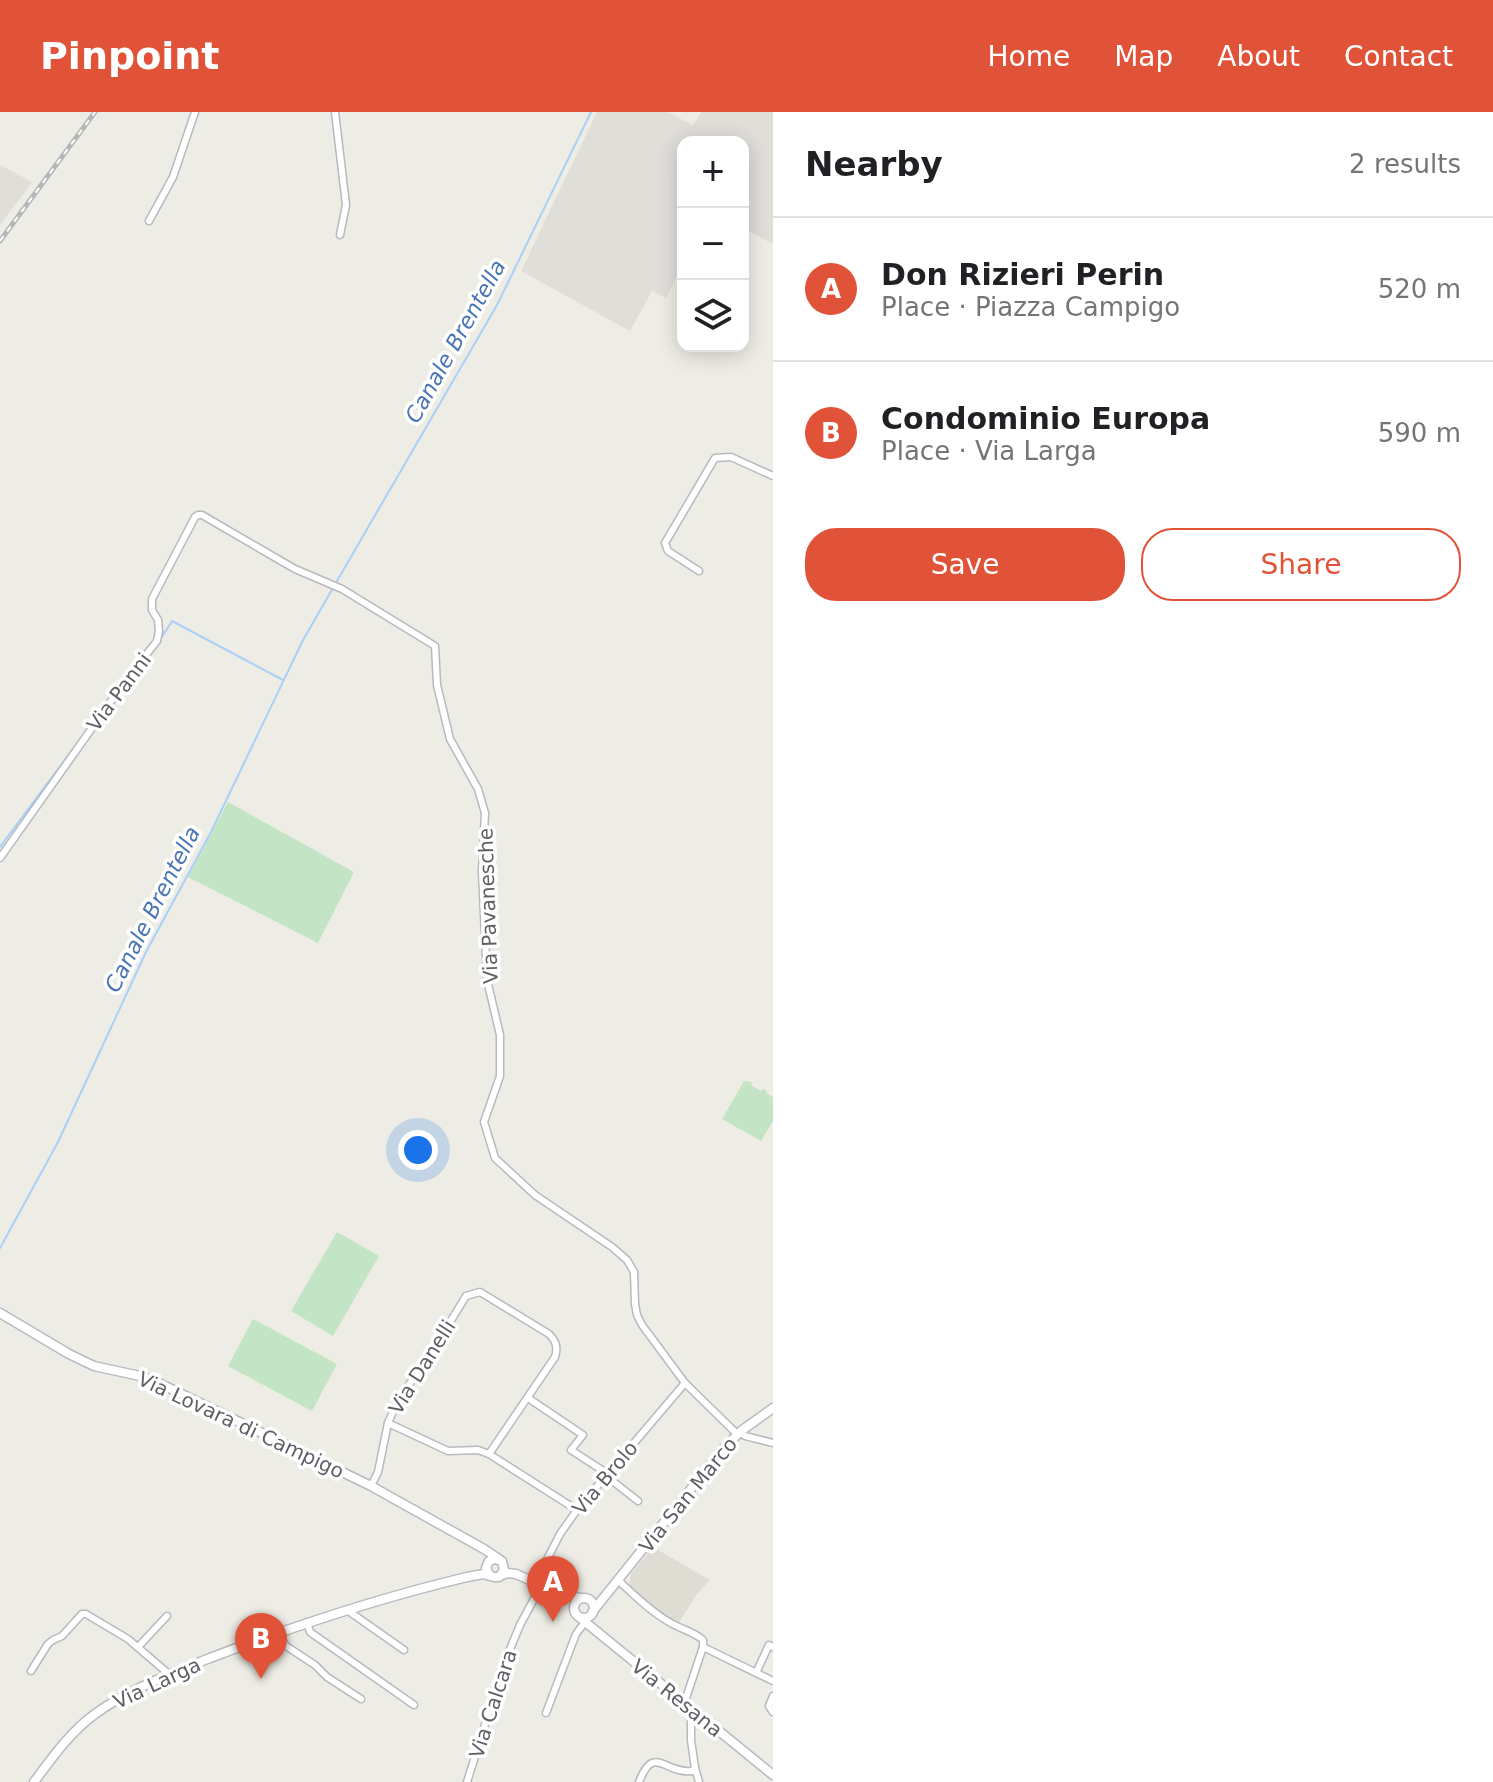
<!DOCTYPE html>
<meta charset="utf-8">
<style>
body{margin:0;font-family:"DejaVu Sans",sans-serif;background:#f6f6f6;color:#202124}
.controls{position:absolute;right:24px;top:24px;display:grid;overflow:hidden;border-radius:16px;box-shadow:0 4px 20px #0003}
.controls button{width:72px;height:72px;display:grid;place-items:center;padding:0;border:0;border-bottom:2px solid #e0e0e0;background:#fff;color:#202124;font:40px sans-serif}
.you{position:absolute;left:418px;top:1038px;width:28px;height:28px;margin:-20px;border:6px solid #fff;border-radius:50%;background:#1a73e8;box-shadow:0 0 0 12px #1a73e833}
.badge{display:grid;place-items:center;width:52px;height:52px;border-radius:50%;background:#e05339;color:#fff;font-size:26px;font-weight:700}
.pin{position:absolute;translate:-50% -66px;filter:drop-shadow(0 2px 4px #0008)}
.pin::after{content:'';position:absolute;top:42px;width:28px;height:24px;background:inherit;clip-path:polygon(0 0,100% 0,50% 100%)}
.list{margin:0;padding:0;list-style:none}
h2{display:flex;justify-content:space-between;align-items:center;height:104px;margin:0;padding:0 32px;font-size:34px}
h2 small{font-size:26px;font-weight:400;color:#757577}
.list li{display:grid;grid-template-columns:52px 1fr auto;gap:24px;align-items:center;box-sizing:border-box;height:144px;padding:0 32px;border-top:2px solid #e0e0e0}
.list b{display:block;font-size:30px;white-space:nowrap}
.list p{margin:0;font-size:26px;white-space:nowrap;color:#757577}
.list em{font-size:26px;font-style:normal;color:#757577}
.actions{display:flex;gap:16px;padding:24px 32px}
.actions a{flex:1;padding:18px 0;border:2px solid #e05339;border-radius:32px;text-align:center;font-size:28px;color:#e05339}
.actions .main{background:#e05339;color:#fff}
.icon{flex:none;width:44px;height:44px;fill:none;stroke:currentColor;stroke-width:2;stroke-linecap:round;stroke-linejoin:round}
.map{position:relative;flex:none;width:773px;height:1670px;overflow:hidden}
header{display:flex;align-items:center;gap:48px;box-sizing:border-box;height:112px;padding:0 40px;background:#e05339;color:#fff}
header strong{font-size:38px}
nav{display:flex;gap:44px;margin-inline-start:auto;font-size:28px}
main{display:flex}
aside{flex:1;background:#fff}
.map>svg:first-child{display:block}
.industrial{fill:#e0ded9}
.education{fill:#dedcd3}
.green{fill:#c3e4c5}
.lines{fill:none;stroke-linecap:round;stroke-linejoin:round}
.stream{stroke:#a9d0fa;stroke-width:2}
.street-casing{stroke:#b7b9be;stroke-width:9}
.secondary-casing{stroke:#b8bac0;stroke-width:11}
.street{stroke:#fff;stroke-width:6}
.secondary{stroke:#fff;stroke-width:8}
.rail-casing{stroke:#b5b6b6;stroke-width:5}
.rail{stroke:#fff;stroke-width:2;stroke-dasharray:6;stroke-linecap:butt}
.labels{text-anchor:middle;stroke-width:7;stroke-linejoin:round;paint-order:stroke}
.street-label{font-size:20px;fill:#5d5f64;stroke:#fff}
.water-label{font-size:22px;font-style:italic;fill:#4975b4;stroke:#fff}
</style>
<header>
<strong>Pinpoint</strong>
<nav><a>Home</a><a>Map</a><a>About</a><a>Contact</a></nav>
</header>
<main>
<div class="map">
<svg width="773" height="1670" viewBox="0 0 773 1670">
<rect width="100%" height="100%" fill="#eeede5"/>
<g class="industrial">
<polygon points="597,0 667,0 693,13 701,0 773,0 773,132 743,116 743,30 683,30 683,153 666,186 652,179 630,219 521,159"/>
<polygon points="0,53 32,70 0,113"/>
</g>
<polygon class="education" points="653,1435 710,1468 697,1482 678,1512 661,1502 632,1477 629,1471 631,1462"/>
<g class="green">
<polygon points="228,690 354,760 318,831 188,765"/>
<polygon points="744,969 752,970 751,973 761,979 763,977 767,979 766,981 773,985 773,1009 761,1029 722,1007"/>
<polygon points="337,1120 379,1144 333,1224 291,1199"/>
<polygon points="253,1207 337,1252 312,1299 228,1254"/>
</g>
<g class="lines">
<g class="stream">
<polyline points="337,469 497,193 591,0"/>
<polyline points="160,528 172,509 283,568"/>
<polyline points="97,613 150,545"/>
<polyline points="0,735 76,633"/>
<polyline points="0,1136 58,1030 146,840 211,720 303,528 333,476"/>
</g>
<defs>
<g id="street">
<polyline points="335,0 346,93 340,123"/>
<polyline points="149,109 173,65 195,0"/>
<polyline points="699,459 668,439 665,431 715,346 731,345 773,364"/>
<polyline points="0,746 126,568 157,529 159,519 158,508 152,498 152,487 195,405 198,403 202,403 295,457 342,477 435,534 437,573 450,627 478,677 485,701 482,759 487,868 500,923 500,964 484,1010 495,1046 535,1083 612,1135 627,1148 634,1160 635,1192 637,1203 642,1213 685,1271 737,1322"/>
<polyline points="528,1286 583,1323 571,1338 608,1362"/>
<polyline points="388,1311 448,1339 478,1338 489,1342 577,1398"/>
<polyline points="740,1320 745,1324 773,1331"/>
<polyline points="606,1364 638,1389"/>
<path d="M 371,1374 L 378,1360 L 388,1311 L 398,1288 L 430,1243 L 466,1184 L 480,1180 L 549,1222 C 556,1229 558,1235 555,1245 L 489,1342"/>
<polyline points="536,1469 560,1422 577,1398 685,1271"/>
<path d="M 619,1469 C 634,1483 650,1499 669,1510 C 680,1517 693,1519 703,1528 L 703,1535 L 684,1592"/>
<polyline points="347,1498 404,1538"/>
<polyline points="307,1510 310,1520 414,1593"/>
<polyline points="277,1520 286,1534 315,1553 327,1565 361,1587"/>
<polyline points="138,1535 167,1504"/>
<polyline points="703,1535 773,1569"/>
<polyline points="31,1559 48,1532 53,1528 62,1524 82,1502 86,1502 128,1527 170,1563"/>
<polyline points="756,1561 769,1533 773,1535"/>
<polyline points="773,1584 769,1594 773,1600"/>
<polyline points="546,1601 576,1522 589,1505"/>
<polyline points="695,1656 699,1670"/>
<polyline points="467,1670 504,1552 520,1513 542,1472"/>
<path d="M 639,1670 C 654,1631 664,1662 692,1659 L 695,1656 L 691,1628 L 691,1597"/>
</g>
<g id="secondary">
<polyline points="0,1201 69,1242 94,1254 140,1264 161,1272 371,1374 484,1437 499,1447"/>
<polyline points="502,1463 508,1461 516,1462 559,1481 580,1486"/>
<circle cx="584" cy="1496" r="10"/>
<polyline points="593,1499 723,1337 741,1319 773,1296"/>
<polyline points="579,1505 773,1663"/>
<path d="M 34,1670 C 52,1646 70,1620 95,1602 C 129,1577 171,1562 210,1546 C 294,1514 379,1486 467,1465 L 483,1462 L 494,1465 L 499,1465 L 504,1458 L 502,1449 L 495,1447 L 489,1449 L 486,1456 L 489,1462"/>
</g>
</defs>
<use href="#street" class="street-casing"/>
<use href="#secondary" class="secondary-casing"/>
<use href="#street" class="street"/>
<use href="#secondary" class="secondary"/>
<defs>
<polyline id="rail" points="0,129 95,0"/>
</defs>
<use href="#rail" class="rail-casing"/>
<use href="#rail" class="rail"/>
</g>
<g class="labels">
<g class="street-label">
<text transform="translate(119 580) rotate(-53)" y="7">Via Panni</text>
<text transform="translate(488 794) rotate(-92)" y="7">Via Pavanesche</text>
<text transform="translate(422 1255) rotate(-58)" y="7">Via Danelli</text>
<text transform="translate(241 1313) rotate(25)" y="7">Via Lovara di Campigo</text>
<text transform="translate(605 1366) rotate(-50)" y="7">Via Brolo</text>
<text transform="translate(688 1383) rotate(-51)" y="7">Via San Marco</text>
<text transform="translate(157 1571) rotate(-25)" y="7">Via Larga</text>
<text transform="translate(677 1586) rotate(39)" y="7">Via Resana</text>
<text transform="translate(493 1592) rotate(-72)" y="7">Via Calcara</text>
</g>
<g class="water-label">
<text transform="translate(455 229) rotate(-61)" y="8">Canale Brentella</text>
<text transform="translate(152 797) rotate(-63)" y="8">Canale Brentella</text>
</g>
</g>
</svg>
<div class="controls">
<button>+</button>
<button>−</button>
<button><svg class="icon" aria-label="layers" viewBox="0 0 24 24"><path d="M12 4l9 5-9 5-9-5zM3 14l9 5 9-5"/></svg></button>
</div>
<div class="you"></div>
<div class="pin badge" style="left:553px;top:1510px">A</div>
<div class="pin badge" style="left:261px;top:1567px">B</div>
</div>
<aside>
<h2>Nearby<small>2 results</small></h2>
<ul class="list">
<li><span class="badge">A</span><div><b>Don Rizieri Perin</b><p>Place · Piazza Campigo</p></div><em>520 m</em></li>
<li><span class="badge">B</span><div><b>Condominio Europa</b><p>Place · Via Larga</p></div><em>590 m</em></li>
</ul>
<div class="actions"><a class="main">Save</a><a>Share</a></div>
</aside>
</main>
